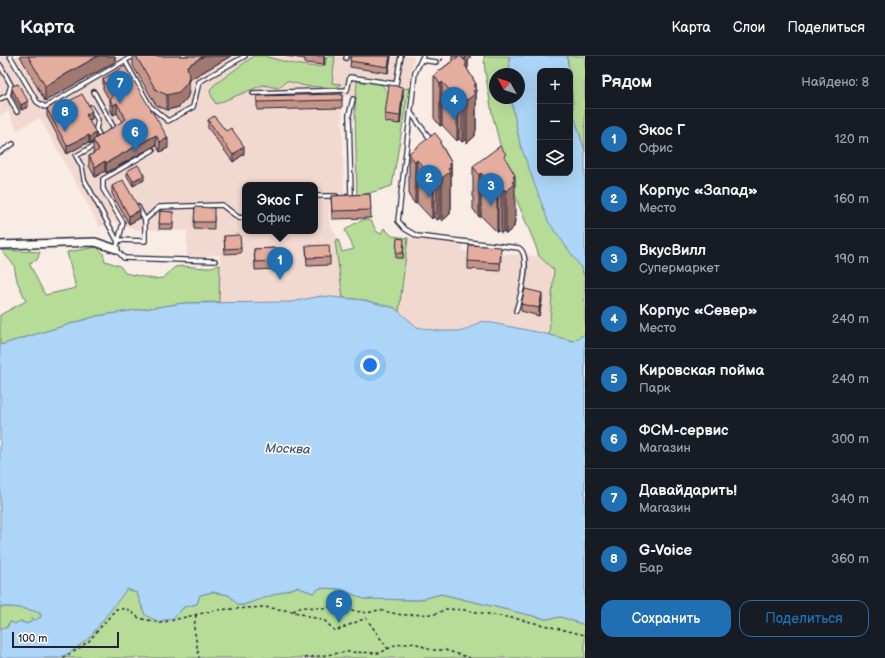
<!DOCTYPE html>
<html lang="ru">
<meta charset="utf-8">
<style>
body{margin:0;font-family:"Balsamiq Sans",sans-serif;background:#242831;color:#f1f3f6}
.controls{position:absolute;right:12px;top:12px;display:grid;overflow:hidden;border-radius:8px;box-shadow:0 4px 16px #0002}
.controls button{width:36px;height:36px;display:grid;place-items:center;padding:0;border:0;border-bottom:1px solid #363941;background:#171b24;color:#f1f3f6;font:20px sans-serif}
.compass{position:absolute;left:489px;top:12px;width:36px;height:36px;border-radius:50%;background:#171b24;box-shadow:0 4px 16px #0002;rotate:310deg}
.scale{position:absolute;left:12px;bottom:10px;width:107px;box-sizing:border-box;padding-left:4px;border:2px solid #22223b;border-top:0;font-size:11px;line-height:14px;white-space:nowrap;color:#22223b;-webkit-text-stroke:3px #fdfcf7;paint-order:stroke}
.you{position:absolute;left:370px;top:309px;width:14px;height:14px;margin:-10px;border:3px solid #fff;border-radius:50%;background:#1a73e8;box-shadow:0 0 0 6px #1a73e833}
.badge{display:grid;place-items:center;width:26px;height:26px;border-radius:50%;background:#1f6fb2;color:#fff;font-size:13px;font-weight:700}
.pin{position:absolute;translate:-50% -33px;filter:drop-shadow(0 1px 2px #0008)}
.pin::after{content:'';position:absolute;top:21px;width:14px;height:12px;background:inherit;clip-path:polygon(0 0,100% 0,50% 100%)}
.popup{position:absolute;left:242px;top:126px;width:76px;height:52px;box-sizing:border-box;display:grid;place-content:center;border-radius:8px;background:#171b24;filter:drop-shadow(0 1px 3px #0005);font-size:13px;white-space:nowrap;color:#9ea1a6}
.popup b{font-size:15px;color:#f1f3f6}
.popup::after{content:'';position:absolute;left:50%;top:100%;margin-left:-8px;border:8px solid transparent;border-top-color:#171b24}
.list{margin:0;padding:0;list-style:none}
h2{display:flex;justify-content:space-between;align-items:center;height:52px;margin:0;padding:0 16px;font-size:17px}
h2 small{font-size:13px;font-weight:400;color:#9ea1a6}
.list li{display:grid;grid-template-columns:26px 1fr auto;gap:12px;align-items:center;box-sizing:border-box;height:60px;padding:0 16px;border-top:1px solid #363941}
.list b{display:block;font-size:15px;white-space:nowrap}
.list p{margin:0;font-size:13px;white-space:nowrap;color:#9ea1a6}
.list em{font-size:13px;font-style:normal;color:#9ea1a6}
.actions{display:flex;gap:8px;padding:12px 16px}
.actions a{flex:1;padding:9px 0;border:1px solid #1f6fb2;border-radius:12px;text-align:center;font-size:14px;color:#1f6fb2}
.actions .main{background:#1f6fb2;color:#fff}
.icon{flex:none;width:22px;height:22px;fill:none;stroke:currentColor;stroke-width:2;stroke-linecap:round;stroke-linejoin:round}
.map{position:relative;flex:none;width:585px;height:602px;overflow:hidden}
header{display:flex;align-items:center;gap:24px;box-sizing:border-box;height:56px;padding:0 20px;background:#171b24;border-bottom:1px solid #363941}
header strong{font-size:19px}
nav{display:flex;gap:22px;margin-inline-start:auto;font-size:14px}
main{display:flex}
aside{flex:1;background:#171b24}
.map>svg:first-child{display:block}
.built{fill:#f2d9d0;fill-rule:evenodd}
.green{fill:#b6dc98;stroke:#6c7f6a}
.water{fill:#acd5f7;stroke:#758dac}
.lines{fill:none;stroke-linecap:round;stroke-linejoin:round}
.lane-casing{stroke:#22223b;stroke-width:6}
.street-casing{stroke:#22223b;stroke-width:10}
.path{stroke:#22223b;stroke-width:1.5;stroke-dasharray:3 3;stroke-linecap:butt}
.lane{stroke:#fdfcf7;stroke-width:3.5}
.street{stroke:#fdfcf7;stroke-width:7}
.wall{fill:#c59588;stroke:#22223b}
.shaded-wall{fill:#a0796f;stroke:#22223b}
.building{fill:#e5ad9e;stroke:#22223b}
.labels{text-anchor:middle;stroke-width:3;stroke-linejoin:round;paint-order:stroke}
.water-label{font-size:13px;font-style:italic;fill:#4b5873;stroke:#fdfcf7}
</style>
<header>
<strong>Карта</strong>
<nav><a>Карта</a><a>Слои</a><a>Поделиться</a></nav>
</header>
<main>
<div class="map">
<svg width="585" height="602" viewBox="0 0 585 602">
<rect width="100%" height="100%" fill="#f8ece5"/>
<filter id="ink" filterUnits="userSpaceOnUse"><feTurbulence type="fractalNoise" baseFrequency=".025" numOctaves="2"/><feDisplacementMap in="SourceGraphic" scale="8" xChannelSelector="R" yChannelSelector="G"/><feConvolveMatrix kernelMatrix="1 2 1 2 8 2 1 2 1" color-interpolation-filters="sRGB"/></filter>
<g filter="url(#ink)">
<g class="built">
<path d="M 0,0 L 254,0 L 214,29 L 263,29 L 267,0 L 414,0 L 409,32 L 357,25 L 356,40 L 342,40 L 344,144 L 330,144 L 329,165 L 338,183 L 335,186 L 343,242 L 321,240 L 291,246 L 219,246 L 220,199 L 187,201 L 187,175 L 132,173 L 112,164 L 100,171 L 40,62 L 17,74 L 8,56 L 0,60 ZM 245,129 L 315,129 L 315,175 L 245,175 Z"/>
<polygon points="408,182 463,188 463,195 539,200 554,214 549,279 482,265 463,275 439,275 417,271 399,256"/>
</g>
<g class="green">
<path d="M 254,0 L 267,0 L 267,1 C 286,6 305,12 325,10 L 327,0 L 335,0 L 332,27 L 341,28 L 336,32 L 305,30 L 287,25 L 278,32 L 263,29 L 216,48 L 211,39 L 210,34 L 214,29 Z"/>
<polygon points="484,0 509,0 510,18 495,18 495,42 511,42 520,88 582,213 585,223 585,278 573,285 549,279 554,214 539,200 535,188 518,147 505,109 492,57 485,15"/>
<polygon points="567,0 585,0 585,95 574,60 570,15 569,15"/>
<polygon points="357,25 381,28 389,37 400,68 403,39 402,33 409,32 392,130 357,141 355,54"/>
<polygon points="365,163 372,166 376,175 381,178 384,172 392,180 408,182 399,256 395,252 363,244 343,242 335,185 338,183 342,196 354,193 345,174 354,168"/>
<polygon points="97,191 103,197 105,205 120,210 125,217 154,223 163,222 175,211 183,210 206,212 220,209 219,246 184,247 97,260 0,289 0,259 26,245 17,225 14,209 1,194 40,196 37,204 29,207 45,239 76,232 67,196"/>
<polygon points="297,531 313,537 319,532 340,533 364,543 418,544 441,538 546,563 561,561 585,569 585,602 42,602 127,533 137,537 144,556 173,563 184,551 197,548 200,539 212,536 229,539 238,549 243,549"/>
<path d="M 0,551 C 11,550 31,553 40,557 L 41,562 L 26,568 L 21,565 L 15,568 L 10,566 C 6,571 7,573 0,572 Z"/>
</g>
<g class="water">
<polygon points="509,0 567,0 569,15 540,15 540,117 570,117 570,25 574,60 585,95 585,223 582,213 548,165 520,88 511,42 519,42 519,18 510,18"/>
<path d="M 321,240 L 363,244 L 395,252 L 417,271 L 439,275 L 463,275 L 482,265 L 542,277 L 573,285 L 585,278 L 585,569 L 561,561 L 546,563 L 441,538 L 418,544 L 364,543 L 340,533 L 320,532 L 313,537 L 297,531 L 243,549 L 238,549 L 229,539 L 212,536 L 200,539 L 197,548 L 184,551 L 173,563 L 157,565 L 145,559 L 137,537 L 127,533 L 90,581 L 71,596 L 59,602 L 0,602 L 0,572 L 7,572 L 10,566 L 15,568 L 20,565 L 26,568 L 31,566 L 32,562 L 35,564 L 41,561 L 40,557 C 31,553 11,550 0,551 L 0,289 L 97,260 L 184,247 L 291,246 Z"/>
</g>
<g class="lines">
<defs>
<g id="lane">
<polyline points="10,0 37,46 45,51 133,0"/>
<path d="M 423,0 L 415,17 L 398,165 L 405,173 L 417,180 L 519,192 C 532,200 520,242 516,255"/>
<polyline points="346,2 347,0"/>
<polyline points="421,4 436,6"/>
<polyline points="125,5 150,50 168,65 193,51 199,26 245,0"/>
<polyline points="0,9 11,29 8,39"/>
<polyline points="94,36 115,74"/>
<polyline points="253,37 347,34 350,21 396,28 401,0"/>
<polyline points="0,43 8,39 17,56"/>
<polyline points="90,51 98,64 96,73 102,84"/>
<polyline points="411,57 431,84"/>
<polyline points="97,88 76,100 82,111 84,123 118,186 116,193 124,202 215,205"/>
<polyline points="0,96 13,88"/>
<polyline points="315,140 336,140"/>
<polyline points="348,140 351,140 349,59 353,43"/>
<polyline points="145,164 159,151 222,149 239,162 245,161"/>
<polyline points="118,184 145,185 145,164 138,151"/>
<polyline points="118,186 123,167 103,133 103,123 153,94"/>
</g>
<polyline id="street" points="0,189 95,186 116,193"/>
</defs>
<use href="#lane" class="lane-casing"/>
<use href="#street" class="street-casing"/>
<g class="path">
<polyline points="441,5 444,0"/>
<polyline points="293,555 302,551 323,552 339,550 355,555 367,557 379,554 402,559 435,558 446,553 464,554 518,563 585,579"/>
<polyline points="196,559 194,571 199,602"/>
<polyline points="63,602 75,595 89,585 116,553 127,553 139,562 160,567 216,554 264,551 291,555 325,565 335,575 366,562 388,593"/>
<polyline points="305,602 347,596 380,597 395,589 415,587 431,594 445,594 470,602"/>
</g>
<use href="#lane" class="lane"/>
<use href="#street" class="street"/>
</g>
<g class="wall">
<polygon points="20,0 115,0 115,6 45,45"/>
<polygon points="133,0 231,0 189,24 189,36 187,42 179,51 167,54 156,49 133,10"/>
<polygon points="286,0 325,0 324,9 305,7 305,3"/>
<polygon points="351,0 391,0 388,17 350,11"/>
<polygon points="452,0 470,0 468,5 468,11 467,13 476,28 476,75 475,76 475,80 467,87 465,84 462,86 459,83 457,85 442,69 440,70 434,62 434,19 452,5"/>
<polygon points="125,10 168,92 160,96 156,89 106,117 105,115 95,121 89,110 89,100 94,97 93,94 93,86 90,88 89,87 85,88 67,98 47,60 47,53 62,49 92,63 89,64 96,82 122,66 117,57 113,59 110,53 110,45 103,33 103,23"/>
<polygon points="12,33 28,51 21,54 12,38"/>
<polygon points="342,38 342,52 257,54 257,40"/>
<polygon points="403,39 400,68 385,66 385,58"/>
<polygon points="208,64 226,75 244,98 233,106 208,72"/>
<polygon points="442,90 451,106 451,153 450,154 450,158 442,165 440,162 437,164 434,161 432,163 417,147 415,148 409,140 409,97"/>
<polygon points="506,103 515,161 514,171 506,178 504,175 501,177 498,174 497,176 481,160 479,161 473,153 473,110"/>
<polygon points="127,115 144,124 133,130 127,120"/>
<polygon points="112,130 140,162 129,168 112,138"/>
<polygon points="370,138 371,162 332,163 331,140"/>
<polygon points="195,151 214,160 214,174 194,173"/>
<polygon points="160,155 173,156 173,173 159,173"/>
<polygon points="224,180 241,192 241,197 225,198"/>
<polygon points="404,188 403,202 396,202 396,197"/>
<polygon points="306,190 330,201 330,209 307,210"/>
<polygon points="277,192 277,213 255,214 254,193"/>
<polygon points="501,199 500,215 468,213 468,205"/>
<polygon points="542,245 539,260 521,255 521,248"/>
</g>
<g class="shaded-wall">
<polygon points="98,0 115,0 115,6 45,45 45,30"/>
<polygon points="204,0 231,0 189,24 189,36 187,42 179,51 167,54 167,39 187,10"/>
<polygon points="324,0 325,0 324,9"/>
<polygon points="390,0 391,0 388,17 388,11"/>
<polygon points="466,0 470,0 470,2 468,5 468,11 467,14 465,42 465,3"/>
<polygon points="442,26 442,69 440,70 440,28"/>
<polygon points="476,28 476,75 475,76 475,80 467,87 467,44 473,30"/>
<polygon points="403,31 403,39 400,68 400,60"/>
<polygon points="459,41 459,83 457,85 457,42"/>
<polygon points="465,42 465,84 462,86 462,44"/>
<polygon points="28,45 28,51 21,54 21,49"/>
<polygon points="117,47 117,57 113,59 113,49"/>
<polygon points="92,55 92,63 86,66 86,59"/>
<polygon points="96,77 96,85 93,84 93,86 90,88 90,81"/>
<polygon points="89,79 89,87 85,88 67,98 67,90"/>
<polygon points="156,79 156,89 106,117 106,107"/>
<polygon points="168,82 168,92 160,96 160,86"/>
<polygon points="244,90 244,98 233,106 233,99"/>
<polygon points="417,104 417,147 415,148 415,106"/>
<polygon points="105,105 105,115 95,121 95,111"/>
<polygon points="451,106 451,153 450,154 450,158 442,165 442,122 449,108"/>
<polygon points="481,117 481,160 479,161 479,119"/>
<polygon points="144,119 144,124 133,130 133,125"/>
<polygon points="434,119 434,161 432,163 432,120"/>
<polygon points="515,119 515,166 514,167 514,171 506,178 506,135 513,121"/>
<polygon points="440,120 440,162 437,164 437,122"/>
<polygon points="498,132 498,174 497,176 497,133"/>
<polygon points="504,133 504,175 501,177 501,135"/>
<polygon points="140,154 140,162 129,168 129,160"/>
<polygon points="542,237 542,245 539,260 539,252"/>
</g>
<g class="building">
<polygon points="28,0 98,0 45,30"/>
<polygon points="136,0 204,0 187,10 189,21 187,27 179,36 167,39 156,34"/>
<polygon points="351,0 390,0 388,11 350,5"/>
<polygon points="459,0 461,0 467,7 465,9 476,28 473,30 476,33 473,35 475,38 467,44 465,42 462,44 459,41 457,42 442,26 440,28 434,19"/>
<polygon points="461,0 466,0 465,3 462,2"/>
<polygon points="125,10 168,82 160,86 156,79 106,107 105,105 95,111 89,100 99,94 93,84 126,63 117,47 113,49 110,43 113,41 103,23"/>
<polygon points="18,28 28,45 21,49 12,33 12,30"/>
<polygon points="389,29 403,31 400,60 385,58"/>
<polygon points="82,38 92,55 86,59 96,77 90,81 89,79 67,90 47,53 60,45 62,49"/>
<polygon points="342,38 342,44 257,46 257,40"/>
<polygon points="214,60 226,75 231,72 244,90 233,99 208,64"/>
<polygon points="435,77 442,86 440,87 451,106 449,108 451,111 448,113 450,116 442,122 440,120 437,122 434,119 432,120 417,104 415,106 409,97"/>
<polygon points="500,90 506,98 504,100 515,119 513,121 515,124 512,126 514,129 506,135 504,133 501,135 498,132 497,133 481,117 479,119 473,110"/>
<polygon points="138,109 144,119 133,125 127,115"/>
<polygon points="123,124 140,154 129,160 112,130"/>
<polygon points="370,138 371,154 332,155 331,140"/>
<polygon points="195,151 214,152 214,166 194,166"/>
<polygon points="160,155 173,156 173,168 159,168"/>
<polygon points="240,179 241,192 225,193 224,180"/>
<polygon points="397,182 404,183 403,197 396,197"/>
<polygon points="329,189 330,201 307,202 306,190"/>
<polygon points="469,189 501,191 500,207 468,205"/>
<polygon points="277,192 277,205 255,206 254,193"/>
<polygon points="525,233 542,237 539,252 521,248"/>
</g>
</g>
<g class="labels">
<g class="water-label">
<text transform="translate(288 392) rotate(2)" y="5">Москва</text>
</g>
</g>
</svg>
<div class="controls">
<button>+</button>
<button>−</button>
<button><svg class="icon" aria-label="layers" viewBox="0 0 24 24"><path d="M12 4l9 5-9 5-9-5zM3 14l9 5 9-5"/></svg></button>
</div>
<svg class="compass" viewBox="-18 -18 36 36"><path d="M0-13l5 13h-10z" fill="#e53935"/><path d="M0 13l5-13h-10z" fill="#9ea1a6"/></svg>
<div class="scale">100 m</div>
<div class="you"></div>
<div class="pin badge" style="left:280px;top:224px">1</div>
<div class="popup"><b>Экос Г</b>Офис</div>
<div class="pin badge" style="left:429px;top:142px">2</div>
<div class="pin badge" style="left:491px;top:150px">3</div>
<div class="pin badge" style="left:454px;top:64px">4</div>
<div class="pin badge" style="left:339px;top:567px">5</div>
<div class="pin badge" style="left:135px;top:96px">6</div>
<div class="pin badge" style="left:120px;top:48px">7</div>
<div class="pin badge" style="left:65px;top:76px">8</div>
</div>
<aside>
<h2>Рядом<small>Найдено: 8</small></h2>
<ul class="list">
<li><span class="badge">1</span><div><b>Экос Г</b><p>Офис</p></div><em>120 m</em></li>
<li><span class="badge">2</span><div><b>Корпус «Запад»</b><p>Место</p></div><em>160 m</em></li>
<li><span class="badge">3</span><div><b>ВкусВилл</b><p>Супермаркет</p></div><em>190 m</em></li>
<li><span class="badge">4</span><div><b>Корпус «Север»</b><p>Место</p></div><em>240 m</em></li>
<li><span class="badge">5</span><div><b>Кировская пойма</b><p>Парк</p></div><em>240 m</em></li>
<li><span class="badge">6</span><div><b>ФСМ-сервис</b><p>Магазин</p></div><em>300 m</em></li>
<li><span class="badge">7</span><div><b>Давайдарить!</b><p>Магазин</p></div><em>340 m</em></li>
<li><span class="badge">8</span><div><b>G-Voice</b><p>Бар</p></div><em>360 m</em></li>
</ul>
<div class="actions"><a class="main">Сохранить</a><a>Поделиться</a></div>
</aside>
</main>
